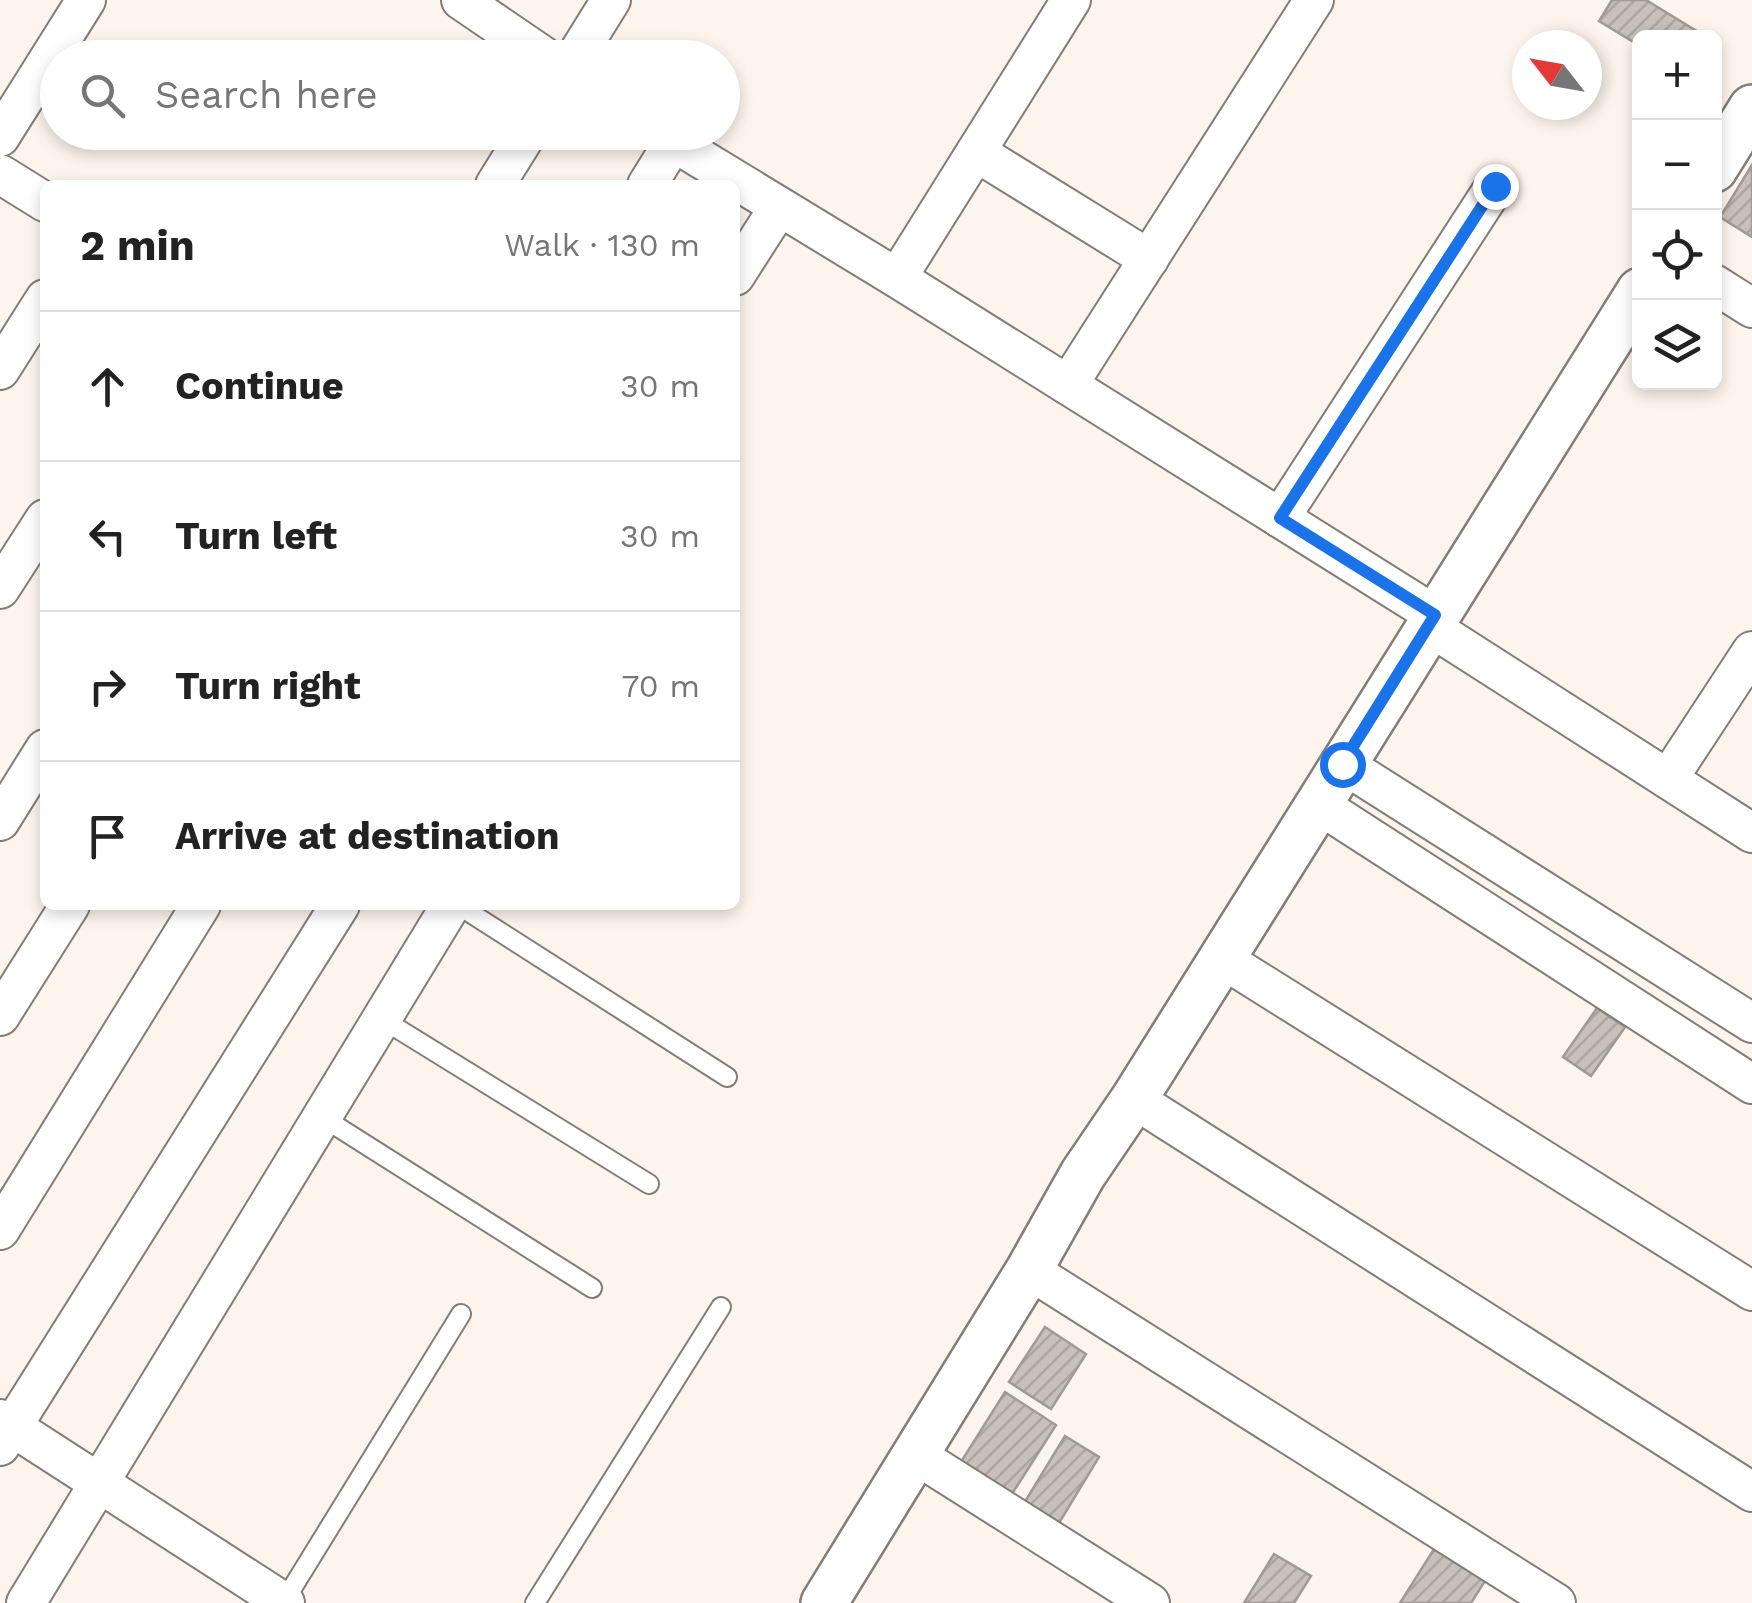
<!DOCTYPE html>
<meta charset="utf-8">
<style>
body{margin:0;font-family:"Work Sans",sans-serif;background:#f6f6f6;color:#222}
.controls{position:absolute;right:30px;top:30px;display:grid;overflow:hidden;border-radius:15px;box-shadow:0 5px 15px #0003}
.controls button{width:90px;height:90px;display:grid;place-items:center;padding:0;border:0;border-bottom:2px solid #e0e0e0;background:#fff;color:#222;font:50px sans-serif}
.compass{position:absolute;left:1512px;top:30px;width:90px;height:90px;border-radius:50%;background:#fff;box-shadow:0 5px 15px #0003;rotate:301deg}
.stop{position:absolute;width:30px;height:30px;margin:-22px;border:8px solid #1a73e8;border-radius:50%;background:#fff}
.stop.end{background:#1a73e8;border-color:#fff;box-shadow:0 2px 10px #0008}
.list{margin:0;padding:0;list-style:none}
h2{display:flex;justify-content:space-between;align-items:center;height:130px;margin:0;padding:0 40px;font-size:42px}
h2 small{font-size:32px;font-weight:400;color:#767676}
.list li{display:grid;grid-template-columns:65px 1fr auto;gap:30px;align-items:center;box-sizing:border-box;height:150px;padding:0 40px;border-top:2px solid #e0e0e0}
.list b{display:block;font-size:38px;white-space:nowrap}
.list em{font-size:32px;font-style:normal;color:#767676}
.icon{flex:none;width:55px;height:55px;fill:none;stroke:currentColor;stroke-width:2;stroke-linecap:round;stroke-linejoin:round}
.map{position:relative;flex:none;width:1752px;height:1603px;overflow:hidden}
.search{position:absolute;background:#fff;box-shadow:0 5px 15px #0003;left:40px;top:40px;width:700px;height:110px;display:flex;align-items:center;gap:25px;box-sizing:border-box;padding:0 35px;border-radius:55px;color:#767676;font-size:38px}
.panel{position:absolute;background:#fff;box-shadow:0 5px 15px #0003;left:40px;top:180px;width:700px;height:730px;border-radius:15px}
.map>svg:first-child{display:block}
.building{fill:url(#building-hatch);stroke:#a19994;stroke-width:2.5}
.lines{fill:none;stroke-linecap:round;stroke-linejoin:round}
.service-casing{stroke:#847c77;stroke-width:22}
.minor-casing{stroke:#847c77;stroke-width:42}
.tertiary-casing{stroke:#847c77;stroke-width:50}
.service{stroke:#fff;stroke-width:18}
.minor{stroke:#fff;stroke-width:38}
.tertiary{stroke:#fff;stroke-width:45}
.route{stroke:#1a73e8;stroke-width:12}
</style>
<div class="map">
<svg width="1752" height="1603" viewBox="0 0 1752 1603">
<defs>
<pattern id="building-hatch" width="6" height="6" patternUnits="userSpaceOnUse" patternTransform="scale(2.5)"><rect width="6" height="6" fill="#c8c0bb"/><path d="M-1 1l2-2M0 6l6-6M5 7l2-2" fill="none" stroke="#aca5a0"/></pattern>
</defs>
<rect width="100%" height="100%" fill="#fdf4ee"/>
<g class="building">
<polygon points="1612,0 1646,0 1708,38 1640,38 1640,46 1599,21"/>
<polygon points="1752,165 1752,237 1720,217"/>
<polygon points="1597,1008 1625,1027 1591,1076 1563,1057"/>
<polygon points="1045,1327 1086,1354 1051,1409 1009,1382"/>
<polygon points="1005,1392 1056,1425 1010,1497 959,1465"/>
<polygon points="1065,1436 1099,1457 1053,1533 1018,1513"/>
<polygon points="1441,1538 1492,1570 1471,1603 1400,1603"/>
<polygon points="1274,1554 1311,1576 1294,1603 1244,1603"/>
</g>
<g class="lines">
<defs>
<g id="service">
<polyline points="458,905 727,1077"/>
<polyline points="382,1019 649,1184"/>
<polyline points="322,1117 592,1288"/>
<polyline points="283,1603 461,1314"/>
<polyline points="535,1603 721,1307"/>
</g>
<g id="minor">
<polyline points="461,0 546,58"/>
<polyline points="575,58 611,0"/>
<polyline points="657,132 897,278 1435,615"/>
<polyline points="0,137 86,0"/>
<polyline points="976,152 1149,259"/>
<polyline points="0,174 45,202"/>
<polyline points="495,185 528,132"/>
<polyline points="647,185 673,143"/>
<polyline points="735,276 779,207"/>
<polyline points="897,278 1071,0"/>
<polyline points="1714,284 1752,308"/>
<polyline points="0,370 45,299"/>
<polyline points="1068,385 1314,0"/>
<polyline points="1280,518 1495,186"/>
<polyline points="0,589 45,519"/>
<polyline points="1429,626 1752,833"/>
<polyline points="1343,764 1752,1023"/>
<polyline points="1668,779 1752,651"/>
<polyline points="1318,804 1752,1084"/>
<polyline points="0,821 45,749"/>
<polyline points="1221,958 1752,1291"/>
<polyline points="0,1016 70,905"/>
<polyline points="1134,1099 1752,1492"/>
<polyline points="0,1230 201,905"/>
<polyline points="1029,1270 1556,1603"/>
<polyline points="0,1419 285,1603"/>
<polyline points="0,1446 340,905"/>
<polyline points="916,1455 1150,1603"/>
<polyline points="26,1603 451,905"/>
</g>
<g id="tertiary">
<polyline points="1714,169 1752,108"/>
<polyline points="824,1603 1029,1270 1083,1174 1134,1099 1640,291"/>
</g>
</defs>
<use href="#service" class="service-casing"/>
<use href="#minor" class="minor-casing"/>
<use href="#tertiary" class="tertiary-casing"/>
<use href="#service" class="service"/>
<use href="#minor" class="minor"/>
<use href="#tertiary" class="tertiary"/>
</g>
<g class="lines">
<polyline class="route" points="1342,764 1435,615 1280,518 1495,186"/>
</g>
</svg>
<div class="controls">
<button>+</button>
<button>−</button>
<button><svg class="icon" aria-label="locate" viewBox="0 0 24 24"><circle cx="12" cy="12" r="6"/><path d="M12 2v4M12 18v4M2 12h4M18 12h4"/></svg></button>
<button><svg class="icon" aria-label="layers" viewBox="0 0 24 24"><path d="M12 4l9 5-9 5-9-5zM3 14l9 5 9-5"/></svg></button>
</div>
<svg class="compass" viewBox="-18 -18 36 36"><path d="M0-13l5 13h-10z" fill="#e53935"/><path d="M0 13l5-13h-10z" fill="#767676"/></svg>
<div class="stop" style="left:1342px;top:764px"></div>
<div class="stop end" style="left:1495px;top:186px"></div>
<div class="search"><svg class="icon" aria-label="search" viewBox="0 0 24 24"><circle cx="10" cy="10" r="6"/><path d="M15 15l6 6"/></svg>Search here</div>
<section class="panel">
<h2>2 min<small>Walk · 130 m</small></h2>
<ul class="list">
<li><svg class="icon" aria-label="ahead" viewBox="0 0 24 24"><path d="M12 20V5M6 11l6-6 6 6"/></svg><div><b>Continue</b></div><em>30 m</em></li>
<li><svg class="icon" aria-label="left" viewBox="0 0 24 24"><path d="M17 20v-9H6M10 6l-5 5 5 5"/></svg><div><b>Turn left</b></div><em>30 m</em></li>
<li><svg class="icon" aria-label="right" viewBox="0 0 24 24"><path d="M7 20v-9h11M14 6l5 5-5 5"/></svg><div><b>Turn right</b></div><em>70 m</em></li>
<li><svg class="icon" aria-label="arrive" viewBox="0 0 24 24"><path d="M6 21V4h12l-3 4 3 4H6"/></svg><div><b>Arrive at destination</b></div></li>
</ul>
</section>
</div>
